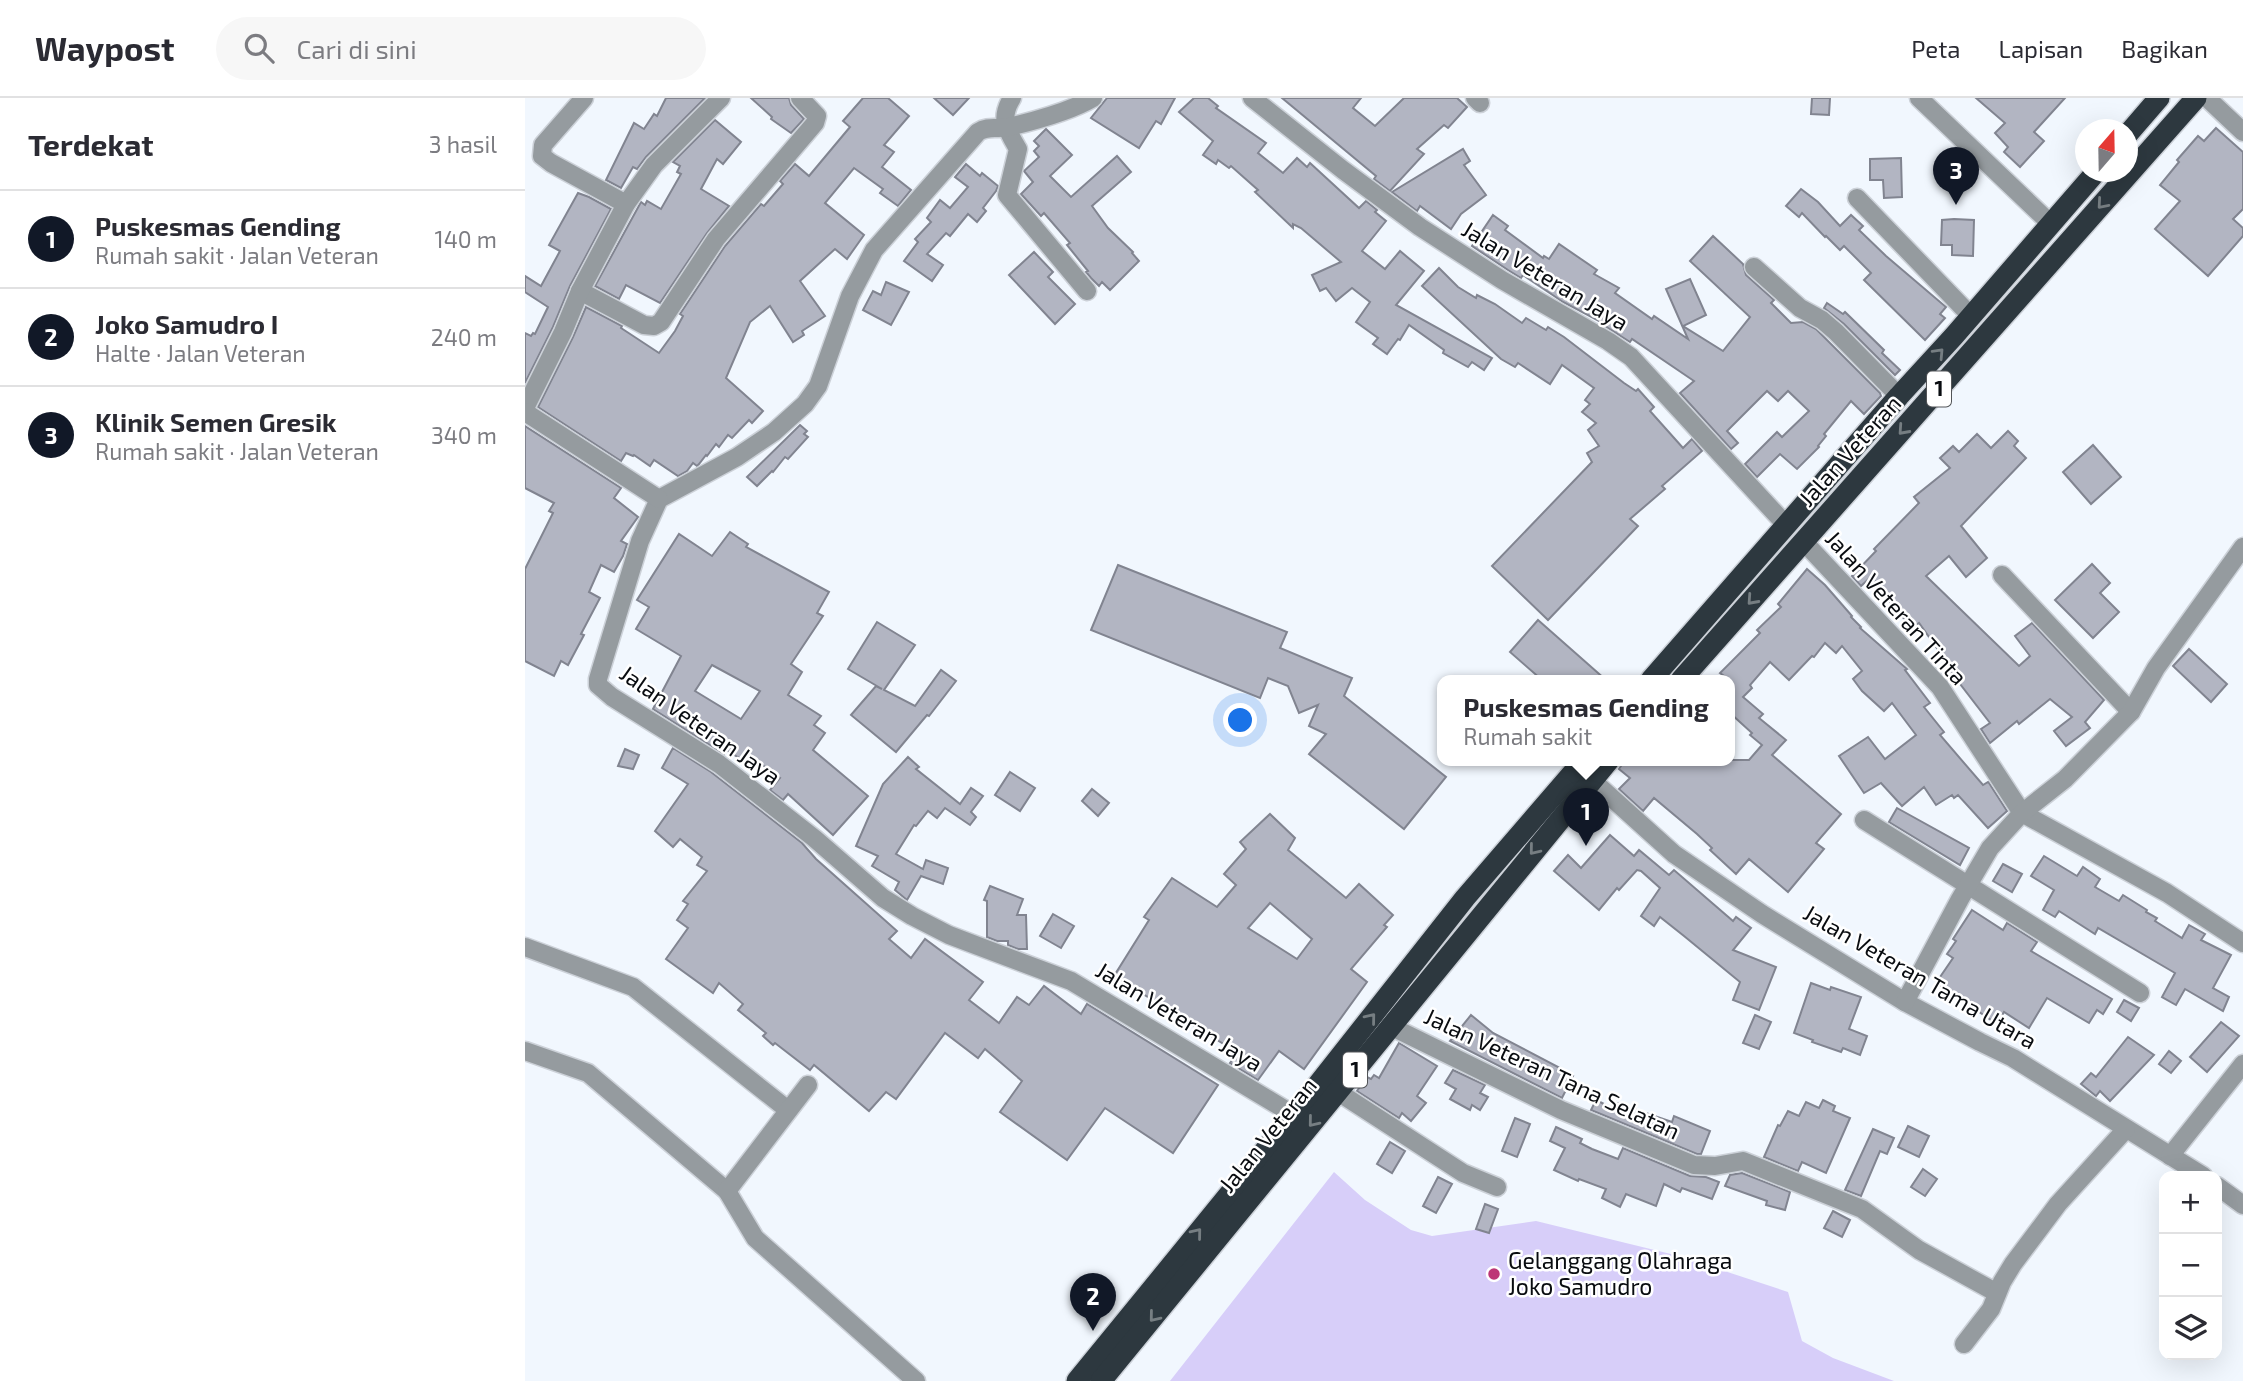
<!DOCTYPE html>
<html lang="id">
<meta charset="utf-8">
<style>
body{margin:0;font-family:"Exo 2",sans-serif;background:#f7f7f7;color:#2b2b33}
.controls{position:absolute;right:21px;bottom:21px;display:grid;overflow:hidden;border-radius:14px;box-shadow:0 7px 28px #0002}
.controls button{width:63px;height:63px;display:grid;place-items:center;padding:0;border:0;border-bottom:2px solid #e1e1e2;background:#fff;color:#2b2b33;font:35px sans-serif}
.compass{position:absolute;left:1550px;top:21px;width:63px;height:63px;border-radius:50%;background:#fff;box-shadow:0 7px 28px #0002;rotate:20deg}
.you{position:absolute;left:716px;top:623px;width:24px;height:24px;margin:-18px;border:5px solid #fff;border-radius:50%;background:#1a73e8;box-shadow:0 0 0 10px #1a73e833}
.badge{display:grid;place-items:center;width:46px;height:46px;border-radius:50%;background:#111827;color:#fff;font-size:23px;font-weight:700}
.pin{position:absolute;translate:-50% -58px;filter:drop-shadow(0 2px 4px #0008)}
.pin::after{content:'';position:absolute;top:37px;width:24px;height:21px;background:inherit;clip-path:polygon(0 0,100% 0,50% 100%)}
.popup{position:absolute;left:912px;top:577px;width:298px;height:91px;box-sizing:border-box;display:grid;place-content:center;border-radius:14px;background:#fff;filter:drop-shadow(0 2px 5px #0005);font-size:23px;white-space:nowrap;color:#7c7c81}
.popup b{font-size:26px;color:#2b2b33}
.popup::after{content:'';position:absolute;left:50%;top:100%;margin-left:-14px;border:14px solid transparent;border-top-color:#fff}
.list{margin:0;padding:0;list-style:none}
h2{display:flex;justify-content:space-between;align-items:center;height:91px;margin:0;padding:0 28px;font-size:30px}
h2 small{font-size:23px;font-weight:400;color:#7c7c81}
.list li{display:grid;grid-template-columns:46px 1fr auto;gap:21px;align-items:center;box-sizing:border-box;height:98px;padding:0 28px;border-top:2px solid #e1e1e2}
.list b{display:block;font-size:26px;white-space:nowrap}
.list p{margin:0;font-size:23px;white-space:nowrap;color:#7c7c81}
.list em{font-size:23px;font-style:normal;color:#7c7c81}
.icon{flex:none;width:38px;height:38px;fill:none;stroke:currentColor;stroke-width:2;stroke-linecap:round;stroke-linejoin:round}
.map{position:relative;flex:none;width:1718px;height:1283px;overflow:hidden}
header{display:flex;align-items:center;gap:42px;box-sizing:border-box;height:98px;padding:0 35px;background:#fff;border-bottom:2px solid #e1e1e2}
header strong{font-size:33px}
nav{display:flex;gap:38px;margin-inline-start:auto;font-size:24px}
.search{width:490px;height:63px;background:#f7f7f7;display:flex;align-items:center;gap:18px;box-sizing:border-box;padding:0 24px;border-radius:38px;color:#7c7c81;font-size:26px}
main{display:flex}
aside{flex:1;background:#fff}
.map>svg:first-child{display:block}
.green{fill:#d7cef9}
.building{fill:#b2b5c2;stroke:#818490;stroke-width:2;fill-rule:evenodd}
.lines{fill:none;stroke-linecap:round;stroke-linejoin:round}
.street-casing{stroke:#ccd1d8;stroke-width:21}
.highway-casing{stroke:#ccd1d8;stroke-width:24}
.street{stroke:#959b9f;stroke-width:18}
.highway{stroke:#2d383f;stroke-width:21}
.oneway{stroke:#767e82}
.poi-dot{fill:#bd3676;stroke:#fff;stroke-width:2.5}
.labels{text-anchor:middle;stroke-width:5;stroke-linejoin:round;paint-order:stroke}
.shield{fill:#fff;stroke:#535558;stroke-width:2}
.shield-label{font-size:21px;font-weight:bold;fill:#090c10}
.street-label{font-size:23px;fill:#090c10;stroke:#fff}
.poi-label{font-size:23px;fill:#090c10;stroke:#fff;text-anchor:start}
</style>
<header>
<strong>Waypost</strong>
<div class="search"><svg class="icon" aria-label="search" viewBox="0 0 24 24"><circle cx="10" cy="10" r="6"/><path d="M15 15l6 6"/></svg>Cari di sini</div>
<nav><a>Peta</a><a>Lapisan</a><a>Bagikan</a></nav>
</header>
<main>
<aside>
<h2>Terdekat<small>3 hasil</small></h2>
<ul class="list">
<li><span class="badge">1</span><div><b>Puskesmas Gending</b><p>Rumah sakit · Jalan Veteran</p></div><em>140 m</em></li>
<li><span class="badge">2</span><div><b>Joko Samudro I</b><p>Halte · Jalan Veteran</p></div><em>240 m</em></li>
<li><span class="badge">3</span><div><b>Klinik Semen Gresik</b><p>Rumah sakit · Jalan Veteran</p></div><em>340 m</em></li>
</ul>
</aside>
<div class="map">
<svg width="1718" height="1283" viewBox="0 0 1718 1283">
<rect width="100%" height="100%" fill="#f1f7fe"/>
<polygon class="green" points="809,1074 840,1102 886,1132 907,1138 1011,1123 1154,1158 1263,1194 1277,1243 1308,1260 1369,1283 645,1283"/>
<g class="building">
<polygon points="141,0 180,0 121,59 112,71 108,69 96,90 81,82 109,25 119,31 129,16 132,18"/>
<polygon points="226,0 264,0 266,7 279,21 266,35 246,21 247,19"/>
<polygon points="338,0 363,0 384,18 359,47 369,54 357,69 386,92 373,108 355,95 358,91 329,70 300,105 339,137 322,161 310,151 275,183 300,218 277,233 279,237 268,244 245,208 225,224 201,280 238,313 227,325 224,322 207,340 203,337 194,349 191,346 182,358 181,357 174,366 172,368 168,365 162,373 153,378 129,362 125,368 109,357 108,358 101,355 96,363 13,309 48,239 61,209 97,228 96,230 134,255 150,233 158,218 155,216 200,148 236,106 239,108 258,86 255,83 270,66 284,78 325,29 318,23"/>
<polygon points="409,0 444,0 428,17"/>
<polygon points="582,0 650,0 636,26 631,23 614,50 566,20"/>
<polygon points="669,0 683,0 693,8 691,10 741,45 733,55 758,75 772,60 782,69 785,65 834,110 841,103 852,112 850,114 861,123 837,153 860,171 875,153 899,173 871,207 967,260 959,272 947,264 943,269 918,255 919,252 884,227 875,242 873,241 862,256 848,246 853,240 831,224 845,204 827,190 811,203 801,190 795,193 787,177 816,164 776,130 768,126 768,130 730,94 733,92 706,68 704,70 693,62 691,66 678,57 688,43 654,14"/>
<polygon points="757,0 836,0 828,10 850,28 879,0 932,0 942,9 923,30 919,27 892,51 899,56 865,93 849,81 851,78"/>
<polygon points="1287,0 1305,0 1304,17 1286,16"/>
<polygon points="1451,0 1540,0 1509,34 1519,43 1495,69 1479,54 1483,49 1470,35 1480,25"/>
<polygon points="190,22 216,44 198,66 192,61 176,91 204,108 182,135 135,205 101,187 94,201 70,188 116,104 120,107 122,103 136,111 156,76 152,74 155,68 148,64"/>
<polygon points="1691,30 1718,54 1718,111 1708,121 1718,130 1718,138 1683,178 1630,131 1655,103 1635,87 1654,64 1652,62 1673,38 1679,43"/>
<polygon points="521,31 547,57 525,78 546,99 592,58 606,74 567,108 583,130 608,154 607,155 614,163 585,192 577,184 574,188 566,180 561,174 563,173 542,147 545,145 519,115 516,118 496,96 508,84 499,73 514,59 509,53 514,48 509,43"/>
<polygon points="938,51 945,63 939,67 961,97 936,116 926,131 895,108 892,113 867,94"/>
<polygon points="1376,60 1377,99 1359,100 1358,82 1345,82 1345,61"/>
<polygon points="441,66 455,78 457,75 473,88 471,93 458,110 461,113 452,124 443,116 425,138 421,135 402,156 418,167 407,183 379,163 393,144 390,141 406,124 402,120 415,102 425,110 443,89 430,79"/>
<polygon points="1276,91 1293,104 1315,128 1326,117 1338,128 1334,132 1361,158 1421,209 1415,216 1420,220 1400,242 1339,182 1346,175 1319,148 1315,152 1301,138 1300,139 1277,115 1274,119 1261,108"/>
<polygon points="53,95 64,99 86,111 45,188 28,229 0,285 0,235 6,238 8,235 10,236 23,209 0,194 0,178 16,188 35,153 24,147"/>
<polygon points="968,117 983,128 980,132 1018,160 1019,158 1024,161 1034,146 1072,172 1069,176 1094,190 1090,195 1127,221 1129,218 1163,241 1141,191 1165,181 1181,217 1158,228 1198,253 1225,219 1165,163 1188,138 1218,166 1221,177 1249,202 1246,205 1266,225 1278,224 1291,231 1355,295 1356,298 1339,316 1326,303 1299,336 1301,338 1293,348 1294,349 1272,371 1255,356 1232,379 1220,366 1252,334 1257,339 1284,313 1263,293 1253,303 1242,293 1202,333 1213,345 1206,351 1155,295 1169,283 1107,241 1105,244 1077,226 1078,225 1038,204 998,177 996,180 983,172 947,148"/>
<polygon points="1429,121 1449,122 1448,158 1427,157 1427,147 1416,147 1417,122"/>
<polygon points="509,154 528,174 523,179 550,206 530,226 484,177"/>
<polygon points="914,170 933,189 951,200 952,197 970,206 997,225 1001,220 1021,232 1023,229 1039,239 1099,285 1111,293 1113,291 1129,309 1125,313 1158,350 1167,341 1177,353 1137,388 1140,391 1105,421 1113,428 1023,522 967,468 1067,364 1062,355 1074,348 1063,332 1071,325 1057,314 1065,306 1060,302 1069,290 1037,267 1025,286 993,265 990,269 976,261 897,188"/>
<polygon points="361,184 384,194 366,227 338,212 348,193 356,197"/>
<polygon points="1302,205 1318,216 1320,214 1359,252 1357,255 1375,272 1370,277 1319,226 1299,210"/>
<polygon points="275,327 282,333 279,336 283,339 263,361 260,359 248,374 247,373 232,388 222,379"/>
<polygon points="0,328 96,390 89,400 113,419 96,443 102,446 98,458 89,474 76,467 64,494 75,500 56,536 59,537 43,567 36,563 29,578 0,563 0,471 28,415 24,413 29,405 0,390"/>
<polygon points="1483,333 1493,343 1489,348 1501,360 1436,428 1462,460 1441,479 1424,458 1401,478 1494,568 1505,558 1490,538 1507,525 1579,602 1560,624 1565,630 1541,648 1529,633 1547,619 1525,601 1494,626 1492,623 1465,645 1456,631 1465,625 1419,565 1421,563 1394,525 1387,530 1362,501 1364,499 1346,479 1336,488 1327,478 1351,453 1349,451 1394,405 1389,399 1425,370 1415,360 1428,348 1434,354 1452,336 1466,350"/>
<polygon points="1568,347 1596,379 1566,406 1538,374"/>
<path d="M 205,434 L 223,446 L 221,449 L 304,494 L 292,515 L 298,518 L 266,566 L 277,574 L 263,597 L 296,618 L 289,627 L 300,635 L 288,652 L 343,698 L 308,737 L 263,696 L 258,702 L 245,692 L 255,680 L 220,654 L 216,661 L 201,652 L 199,656 L 128,611 L 156,558 L 111,531 L 124,509 L 112,502 L 154,436 L 187,458 ZM 187,567 L 235,593 L 216,621 L 170,593 Z"/>
<polygon points="1567,466 1585,485 1575,495 1594,514 1568,540 1530,502"/>
<polygon points="593,467 762,534 755,550 827,580 819,598 921,679 879,731 784,656 801,636 784,628 793,607 774,615 763,588 743,580 735,600 566,532"/>
<polygon points="1282,471 1300,487 1327,518 1326,519 1336,529 1335,530 1382,571 1380,572 1405,605 1399,609 1419,634 1415,637 1458,687 1463,684 1464,685 1482,713 1463,730 1433,697 1429,700 1427,697 1411,707 1399,689 1377,708 1356,685 1339,695 1314,658 1343,639 1360,661 1391,637 1367,605 1359,613 1337,593 1328,581 1337,573 1317,548 1311,555 1300,545 1289,559 1287,558 1264,582 1245,564 1225,587 1227,590 1218,599 1238,616 1234,620 1261,642 1247,657 1316,716 1291,745 1299,751 1263,794 1224,761 1211,776 1185,752 1187,750 1172,736 1129,700 1118,713 1094,691 1105,680 1094,671 1100,662 1224,662 1237,647 1225,637 1227,635 1205,615 1205,582 1195,575 1235,535 1232,532 1256,509 1253,506"/>
<polygon points="1013,522 1081,582 1017,582 985,554"/>
<polygon points="352,524 390,547 359,592 390,608 416,572 431,583 404,618 402,617 371,654 326,617 351,588 357,591 323,571"/>
<polygon points="1664,551 1702,586 1686,604 1648,568"/>
<polygon points="148,650 186,674 277,745 291,761 372,833 364,841 386,860 400,841 458,884 444,902 474,925 492,899 504,907 519,888 556,916 562,906 693,987 648,1055 580,1010 542,1062 475,1014 497,983 460,951 453,960 420,935 371,1001 361,994 344,1013 289,967 285,972 250,945 248,947 238,938 241,935 213,912 218,906 194,885 188,895 141,861 163,830 152,822 163,806 158,803 182,773 172,767 177,759 155,741 148,749 130,733 163,686 137,670"/>
<polygon points="100,651 114,657 108,671 93,668"/>
<polygon points="383,659 394,669 391,671 435,706 446,690 458,698 446,714 451,719 445,727 420,710 412,720 403,713 391,728 389,727 371,756 398,771 401,762 423,770 418,786 396,778 382,802 370,792 374,784 347,768 353,758 331,748 358,686"/>
<polygon points="485,674 510,690 495,713 470,697"/>
<polygon points="567,691 584,705 573,718 557,703"/>
<polygon points="1372,710 1444,750 1435,767 1364,724"/>
<path d="M 745,716 L 770,740 L 763,752 L 821,800 L 834,786 L 868,817 L 859,827 L 862,829 L 826,871 L 842,884 L 779,971 L 754,953 L 733,982 L 705,965 L 713,955 L 589,878 L 624,822 L 619,819 L 647,780 L 692,809 L 711,787 L 699,776 L 721,751 L 715,744 ZM 745,805 L 787,841 L 772,861 L 723,830 Z"/>
<polygon points="1085,737 1109,758 1114,752 1144,777 1149,772 1208,823 1211,819 1226,830 1208,852 1251,869 1234,912 1208,902 1215,884 1159,838 1135,819 1129,828 1116,818 1135,790 1116,773 1112,772 1094,792 1092,790 1074,812 1029,773 1043,757 1056,770"/>
<polygon points="1519,758 1552,778 1558,769 1575,781 1570,789 1594,803 1598,797 1622,812 1621,814 1632,820 1630,823 1657,840 1664,827 1680,836 1676,842 1706,857 1688,890 1704,899 1698,913 1660,891 1651,907 1637,899 1650,875 1573,830 1570,836 1534,813 1530,819 1518,812 1529,792 1506,778"/>
<polygon points="1478,766 1497,776 1487,794 1468,783"/>
<polygon points="465,788 498,801 492,817 501,817 502,851 493,851 483,847 483,843 472,843 462,839 462,803 459,802"/>
<polygon points="1447,812 1478,832 1482,825 1512,844 1506,853 1587,901 1578,916 1572,912 1564,925 1522,900 1504,930 1479,914 1472,926 1411,885 1428,860 1422,856 1431,843 1428,841"/>
<polygon points="528,816 549,828 536,850 515,838"/>
<polygon points="1286,885 1305,892 1306,889 1336,899 1324,931 1342,938 1335,957 1318,950 1316,954 1287,944 1288,942 1269,935"/>
<polygon points="1599,902 1614,910 1606,923 1592,914"/>
<polygon points="946,917 968,935 1035,970 1033,972 1048,978 1037,1000 925,943"/>
<polygon points="1230,917 1246,924 1234,951 1218,945"/>
<polygon points="1696,924 1714,938 1682,974 1665,959"/>
<polygon points="1603,939 1629,957 1585,1003 1575,993 1571,998 1556,986 1566,975 1571,979"/>
<polygon points="874,945 912,968 892,998 901,1005 886,1023 877,1015 874,1020 832,993 842,979 846,981 849,977 854,980"/>
<polygon points="1644,953 1656,963 1646,975 1634,966"/>
<polygon points="928,972 960,987 955,995 963,999 955,1012 947,1007 945,1012 925,1001 931,991 920,985"/>
<polygon points="1071,1002 1087,1010 1089,1004 1147,1024 1149,1018 1185,1033 1176,1056 1172,1056 1066,1012"/>
<polygon points="1298,1002 1310,1008 1308,1013 1325,1020 1301,1075 1277,1064 1273,1073 1239,1059 1253,1027 1255,1028 1263,1013 1274,1018 1281,1004 1294,1010"/>
<polygon points="990,1020 1005,1026 992,1059 977,1053"/>
<polygon points="1383,1028 1404,1038 1394,1059 1373,1049"/>
<polygon points="1031,1029 1057,1041 1055,1045 1067,1051 1093,1061 1098,1050 1165,1078 1181,1079 1194,1084 1187,1101 1157,1090 1155,1094 1139,1086 1131,1108 1101,1096 1095,1109 1077,1100 1081,1091 1054,1081 1053,1083 1029,1072 1040,1050 1025,1043"/>
<polygon points="1348,1031 1369,1040 1362,1056 1355,1053 1336,1098 1320,1092"/>
<polygon points="865,1044 880,1053 867,1075 852,1066"/>
<polygon points="1398,1071 1412,1081 1400,1098 1386,1089"/>
<polygon points="1217,1075 1265,1094 1260,1112 1241,1107 1242,1103 1200,1088 1205,1077"/>
<polygon points="913,1079 927,1086 911,1115 898,1108"/>
<polygon points="960,1106 973,1111 964,1135 951,1131"/>
<polygon points="1308,1113 1325,1122 1317,1139 1299,1130"/>
</g>
<g class="lines">
<defs>
<g id="street">
<polyline points="59,0 18,47 17,58 26,65 101,106"/>
<path d="M 487,0 C 474,21 482,32 493,51 L 482,97 L 562,193"/>
<path d="M 568,0 C 546,13 509,23 484,29 C 472,32 464,27 453,34 L 349,152 L 325,198 L 293,288 L 280,306 L 249,334 L 212,359 L 134,401 L 115,443 L 73,581 L 73,587 L 87,599 L 194,666 L 289,740 L 358,800 L 387,818 L 424,837 L 546,883 L 769,1017"/>
<polyline points="727,0 818,72 895,129 977,182 1083,243 1106,259 1261,427"/>
<polyline points="950,0 955,5"/>
<polyline points="1394,0 1526,126"/>
<polyline points="1682,0 1718,34"/>
<polyline points="1332,100 1446,218"/>
<polyline points="1229,169 1275,210 1297,222 1311,234 1374,298"/>
<polyline points="55,193 119,227 129,228 136,224 191,141 290,25 292,18 275,0"/>
<polyline points="0,310 38,234 55,193 101,106 129,67 196,0"/>
<polyline points="0,314 134,401"/>
<polyline points="1279,444 1415,589 1497,715 1642,795 1718,845"/>
<polyline points="1477,477 1606,614"/>
<polyline points="1067,682 1149,756 1237,816 1380,904 1455,944 1488,960 1678,1078"/>
<polyline points="1339,722 1615,895"/>
<polyline points="0,849 108,889 263,1012"/>
<polyline points="1380,904 1435,801 1465,750 1497,715 1540,681 1606,614 1631,570 1718,449"/>
<polyline points="865,928 1036,1012 1169,1067 1190,1068 1218,1063 1337,1111 1394,1152 1472,1195"/>
<polyline points="0,953 63,975 202,1093 230,1140 391,1283"/>
<polyline points="813,994 938,1075 972,1089"/>
<polyline points="1645,1058 1718,966"/>
<polyline points="1692,1088 1718,1107"/>
<polyline points="202,1093 283,987"/>
<polyline points="1439,1246 1466,1211 1477,1184 1488,1166 1533,1106 1601,1031"/>
</g>
<g id="highway">
<polyline points="1602,37 1634,0"/>
<polyline points="1126,582 1374,298 1429,238 1571,74"/>
<polyline points="1156,582 1671,0"/>
<polyline points="552,1283 769,1017 940,800 1059,662"/>
<polyline points="576,1283 1084,662"/>
</g>
</defs>
<use href="#street" class="street-casing"/>
<use href="#highway" class="highway-casing"/>
<use href="#street" class="street"/>
<use href="#highway" class="highway"/>
</g>
<defs><path id="oneway-chevron" d="M-2-3.5L2.5 0L-2 3.5" fill="none" stroke-width="1.6" stroke-linecap="round" stroke-linejoin="round" transform="scale(1.75)"/></defs>
<g class="oneway">
<use href="#oneway-chevron" transform="translate(1577 106) rotate(131)"/>
<use href="#oneway-chevron" transform="translate(1414 255) rotate(-47)"/>
<use href="#oneway-chevron" transform="translate(1378 332) rotate(132)"/>
<use href="#oneway-chevron" transform="translate(1227 502) rotate(132)"/>
<use href="#oneway-chevron" transform="translate(1009 752) rotate(129)"/>
<use href="#oneway-chevron" transform="translate(846 920) rotate(-51)"/>
<use href="#oneway-chevron" transform="translate(788 1024) rotate(129)"/>
<use href="#oneway-chevron" transform="translate(672 1135) rotate(-51)"/>
<use href="#oneway-chevron" transform="translate(629 1219) rotate(129)"/>
</g>
<circle class="poi-dot" cx="969" cy="1176" r="7"/>
<g class="labels">
<g class="shield">
<rect x="1402" y="273.5" width="24" height="35" rx="5"/>
<rect x="818" y="954.5" width="24" height="35" rx="5"/>
</g>
<g class="shield-label">
<text x="1414" y="298">1</text>
<text x="830" y="979">1</text>
</g>
<g class="street-label">
<text transform="translate(1020 178) rotate(31)" y="8">Jalan Veteran Jaya</text>
<text transform="translate(1325 353) rotate(-48)" y="8">Jalan Veteran</text>
<text transform="translate(1371 510) rotate(48)" y="8">Jalan Veteran Tinta</text>
<text transform="translate(175 627) rotate(35)" y="8">Jalan Veteran Jaya</text>
<text transform="translate(1395 879) rotate(30)" y="8">Jalan Veteran Tama Utara</text>
<text transform="translate(654 919) rotate(31)" y="8">Jalan Veteran Jaya</text>
<text transform="translate(1027 976) rotate(25)" y="8">Jalan Veteran Tana Selatan</text>
<text transform="translate(743 1037) rotate(-51)" y="8">Jalan Veteran</text>
</g>
<g class="poi-label">
<text x="983" y="1171">Gelanggang Olahraga<tspan x="983" dy="26">Joko Samudro</tspan></text>
</g>
</g>
</svg>
<div class="controls">
<button>+</button>
<button>−</button>
<button><svg class="icon" aria-label="layers" viewBox="0 0 24 24"><path d="M12 4l9 5-9 5-9-5zM3 14l9 5 9-5"/></svg></button>
</div>
<svg class="compass" viewBox="-18 -18 36 36"><path d="M0-13l5 13h-10z" fill="#e53935"/><path d="M0 13l5-13h-10z" fill="#7c7c81"/></svg>
<div class="you"></div>
<div class="pin badge" style="left:1061px;top:748px">1</div>
<div class="popup"><b>Puskesmas Gending</b>Rumah sakit</div>
<div class="pin badge" style="left:568px;top:1233px">2</div>
<div class="pin badge" style="left:1431px;top:107px">3</div>
</div>
</main>
